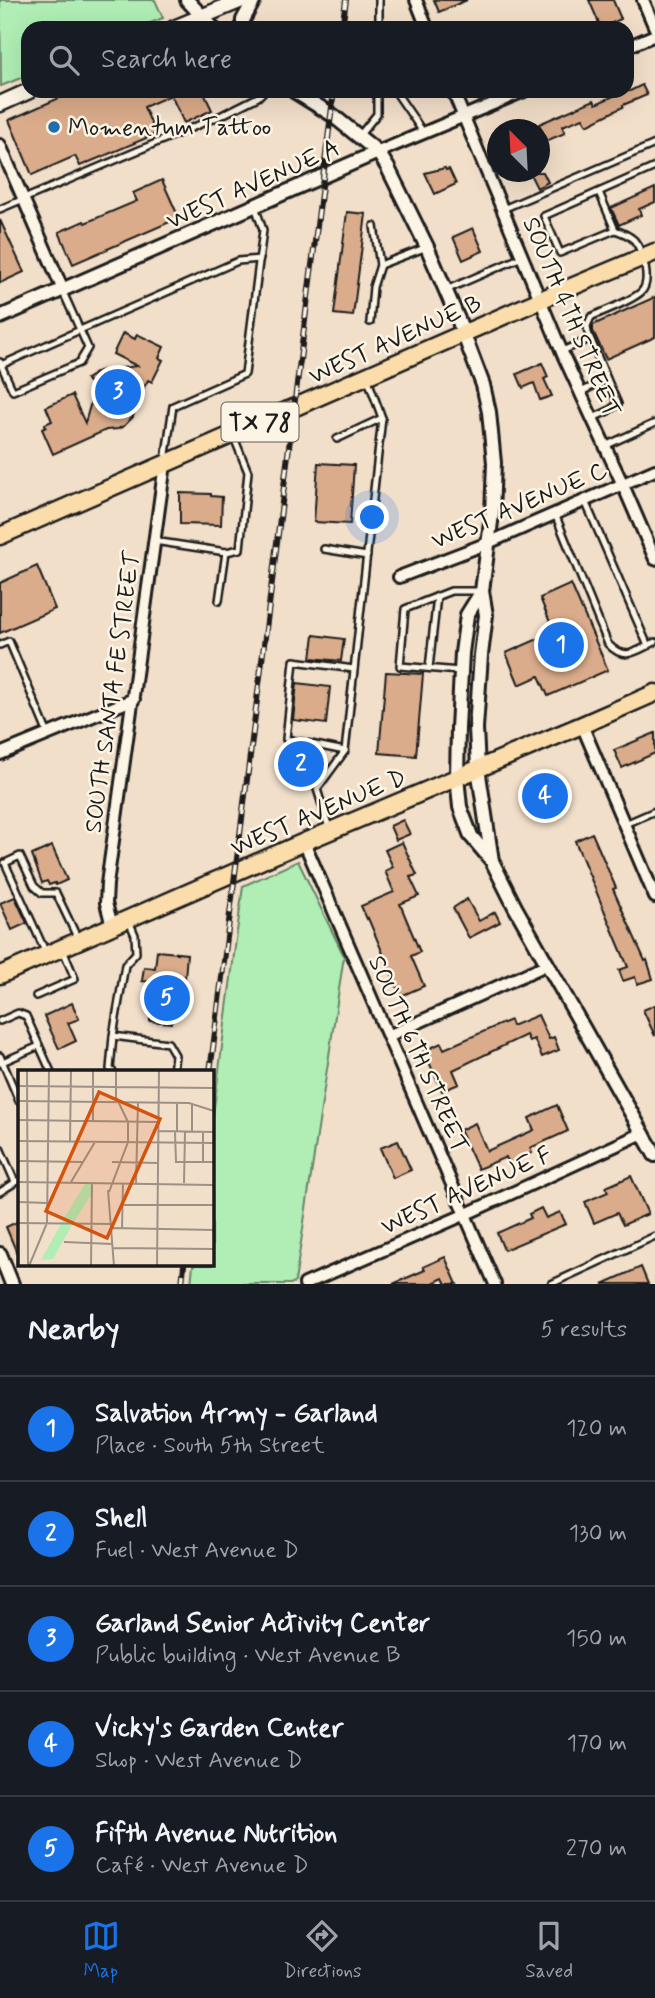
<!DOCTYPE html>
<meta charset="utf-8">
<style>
body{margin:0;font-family:Mynerve,sans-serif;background:#20242c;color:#f1f3f6}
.compass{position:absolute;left:487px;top:119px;width:63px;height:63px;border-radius:50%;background:#171b24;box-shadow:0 7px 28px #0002;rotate:336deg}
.you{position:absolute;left:373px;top:518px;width:24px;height:24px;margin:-18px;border:5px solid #fff;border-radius:50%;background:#1a73e8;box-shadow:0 0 0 10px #1a73e833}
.badge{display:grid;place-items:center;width:46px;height:46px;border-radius:50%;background:#1a73e8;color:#fff;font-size:23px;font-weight:700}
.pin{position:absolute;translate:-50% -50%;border:4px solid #fff;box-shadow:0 2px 7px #0006}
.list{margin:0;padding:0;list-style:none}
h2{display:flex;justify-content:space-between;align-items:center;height:91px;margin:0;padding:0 28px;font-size:30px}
h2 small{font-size:23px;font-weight:400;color:#9ea1a6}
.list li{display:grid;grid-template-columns:46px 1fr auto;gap:21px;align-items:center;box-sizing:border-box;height:105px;padding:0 28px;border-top:2px solid #363941}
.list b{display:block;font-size:26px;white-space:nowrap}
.list p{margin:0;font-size:23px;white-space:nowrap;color:#9ea1a6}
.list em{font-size:23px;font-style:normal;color:#9ea1a6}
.icon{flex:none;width:38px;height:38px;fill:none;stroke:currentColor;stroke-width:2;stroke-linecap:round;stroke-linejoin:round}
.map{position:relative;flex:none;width:655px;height:1284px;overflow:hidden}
.search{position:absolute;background:#171b24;box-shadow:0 7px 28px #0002;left:21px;right:21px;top:21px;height:77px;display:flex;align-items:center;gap:18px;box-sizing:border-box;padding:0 24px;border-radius:21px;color:#9ea1a6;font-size:26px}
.sheet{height:616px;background:#171b24}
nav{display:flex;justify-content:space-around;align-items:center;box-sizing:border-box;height:98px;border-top:2px solid #363941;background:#171b24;font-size:19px;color:#9ea1a6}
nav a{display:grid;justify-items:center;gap:4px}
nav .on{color:#1a73e8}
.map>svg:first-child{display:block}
.green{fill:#b0eeb5;stroke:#668568;stroke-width:2}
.building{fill:#daac8b;stroke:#1c1c1c;stroke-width:2}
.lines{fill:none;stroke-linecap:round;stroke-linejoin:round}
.service-casing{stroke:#1c1c1c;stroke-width:10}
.minor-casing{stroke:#1c1c1c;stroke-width:16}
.tertiary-casing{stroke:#1c1c1c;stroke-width:18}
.secondary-casing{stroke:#1c1c1c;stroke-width:19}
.primary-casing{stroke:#1c1c1c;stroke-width:21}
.service{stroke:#fcf5e5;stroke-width:5}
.minor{stroke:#fcf5e5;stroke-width:10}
.tertiary{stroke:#fcf5e5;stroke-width:12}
.secondary{stroke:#fcf5e5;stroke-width:14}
.primary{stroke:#fbddab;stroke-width:16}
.rail-casing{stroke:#1c1c1c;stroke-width:6}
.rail{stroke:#fcf5e5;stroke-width:3.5;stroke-dasharray:10;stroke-linecap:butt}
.poi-dot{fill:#1f6fb2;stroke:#fcf5e5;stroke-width:2.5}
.labels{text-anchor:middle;stroke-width:5;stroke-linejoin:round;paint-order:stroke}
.shield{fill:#fcf5e5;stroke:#5f5d58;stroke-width:2}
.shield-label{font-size:23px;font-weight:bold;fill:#1c1c1c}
.poi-label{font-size:24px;fill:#1c1c1c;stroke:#fcf5e5;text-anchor:start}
.street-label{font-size:24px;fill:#1c1c1c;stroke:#fcf5e5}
.inset-road{fill:none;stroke:#9c9184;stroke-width:2}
.view{fill:#d4530e;fill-opacity:0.15;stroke:#d4530e;stroke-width:3.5}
.inset-edge{fill:none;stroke:#1c1c1c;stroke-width:3.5}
</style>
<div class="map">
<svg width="655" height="1284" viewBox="0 0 655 1284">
<rect width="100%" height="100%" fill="#f2dfca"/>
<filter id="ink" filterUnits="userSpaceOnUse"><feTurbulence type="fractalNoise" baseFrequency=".0143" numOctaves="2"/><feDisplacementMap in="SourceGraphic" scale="14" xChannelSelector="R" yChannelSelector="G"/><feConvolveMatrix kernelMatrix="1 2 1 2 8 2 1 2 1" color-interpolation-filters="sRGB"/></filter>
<g filter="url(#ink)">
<g class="green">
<polygon points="0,0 155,0 163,18 138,28 28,28 28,75 1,86"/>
<polygon points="298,861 344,956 295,1282 290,1284 191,1284 193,1265 212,1265 212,1123 243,886"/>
</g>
<g class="building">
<polygon points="434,0 467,0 439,12"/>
<polygon points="589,0 613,0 621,19 601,28"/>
<polygon points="642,85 647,95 623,105 623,107 587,125 583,118 562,126 565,133 546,141 539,124 594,100 596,104 616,95 614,91 630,91"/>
<polygon points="75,91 203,91 212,110 184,123 171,95 144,107 156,134 80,166 75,156 32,175 9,120"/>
<polygon points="445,168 446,170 449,169 456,184 435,194 425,173"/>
<polygon points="529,172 543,172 548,182 537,188"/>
<polygon points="162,180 179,218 73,264 59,232 84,221 85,223 137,201 133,193"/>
<polygon points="655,188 655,202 639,209 641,215 619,225 611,208"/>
<polygon points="347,212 366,214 353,316 334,314"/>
<polygon points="0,220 24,272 0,283"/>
<polygon points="473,228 483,251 463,260 453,237"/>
<polygon points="655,297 655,337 606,359 593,331 593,325"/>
<polygon points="123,333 135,339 137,334 164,347 159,358 163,360 152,382 148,380 136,402 133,417 124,426 118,429 106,430 53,454 42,429 46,427 45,424 52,421 46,407 72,395 85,423 95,388 86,379 99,371 137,366 113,354"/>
<polygon points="542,363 548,377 544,379 552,396 540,400 534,383 523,388 517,374"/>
<polygon points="318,463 354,465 350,524 314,522"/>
<polygon points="180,493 211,494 211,496 222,497 221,525 180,524"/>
<polygon points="37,566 55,609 0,633 0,583"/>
<polygon points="571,584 608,670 548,696 539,676 519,685 506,653 554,632 540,598"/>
<polygon points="314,635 344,639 341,661 311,658"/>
<polygon points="386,672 423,674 416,756 379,753"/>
<polygon points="297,683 330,687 326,724 293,720"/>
<polygon points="655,733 655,753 622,768 614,750"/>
<polygon points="290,751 317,755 313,777 286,772"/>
<polygon points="551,788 555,797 539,804 535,795"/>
<polygon points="403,820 410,834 396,840 390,826"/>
<polygon points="592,833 616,888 613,889 645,961 647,960 653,979 637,984 635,977 623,981 619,970 628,967 575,841"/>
<polygon points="402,842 417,875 410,877 419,896 400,904 420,952 411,956 424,986 401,996 368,918 367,919 361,906 394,892 385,871 393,867 385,850"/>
<polygon points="52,846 67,880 56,885 55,883 49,885 47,881 42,883 32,855"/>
<polygon points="15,897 27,923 12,930 0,903"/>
<polygon points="467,899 479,921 495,912 500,922 469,938 453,908"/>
<polygon points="157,951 187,954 182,1015 172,1014 171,1023 150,1021 153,982 142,981 144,967 155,968"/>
<polygon points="72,1003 79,1019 68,1023 76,1041 59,1049 44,1016"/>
<polygon points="655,1005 655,1036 643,1010"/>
<polygon points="538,1015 549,1039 554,1037 559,1050 542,1057 534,1039 529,1041 526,1035 453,1070 459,1084 442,1091 424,1051 441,1043 444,1049 510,1020 512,1026"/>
<polygon points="557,1105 568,1131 530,1148 532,1153 509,1164 506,1157 478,1169 460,1130 475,1123 487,1151 534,1130 529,1118"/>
<polygon points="398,1141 411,1170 393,1178 380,1148"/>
<polygon points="631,1176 648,1214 623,1225 617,1213 594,1223 585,1202 608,1192 606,1187"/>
<polygon points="541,1208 546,1218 560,1212 566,1224 504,1250 497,1233 531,1218 529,1214"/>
<polygon points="19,1221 19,1258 6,1227"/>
<polygon points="445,1257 457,1284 446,1284 443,1278 431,1284 393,1284 425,1270 423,1267"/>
<polygon points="641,1267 648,1284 603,1284"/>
</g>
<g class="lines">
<defs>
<g id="service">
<polyline points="379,28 379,0"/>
<polyline points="395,91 423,132"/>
<polyline points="359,136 377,114 377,91"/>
<polyline points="599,192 615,230"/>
<polyline points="0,209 222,115 258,97 264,91"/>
<polyline points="503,209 655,144"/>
<polyline points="374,226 380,265"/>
<polyline points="446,290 522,257"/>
<polyline points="370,322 373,287 380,265 427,247"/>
<polyline points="562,351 590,339"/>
<polyline points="0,362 1,365 80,330 63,292"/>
<polyline points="1,365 13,391 79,363 88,348 80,330 238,261 260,259"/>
<path d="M 581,392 L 607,379 L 588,333 L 587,326 L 591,317 C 605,310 630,302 641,292 C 652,282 643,251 634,240 C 630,236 621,232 615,230 L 560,253 L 544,216 L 655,167"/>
<polyline points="593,418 608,411 618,404 607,379"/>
<polyline points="337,439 382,418"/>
<polyline points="605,446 655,423"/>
<polyline points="165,461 173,406 245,374 263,230 255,206"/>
<polyline points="585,501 648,646"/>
<path d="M 555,514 L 608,644 C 625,662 636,651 655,642"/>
<polyline points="154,541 226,552 240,549 248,472 233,435"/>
<polyline points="324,549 367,556"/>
<polyline points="219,601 226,552"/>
<polyline points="0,645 9,641 48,734"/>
<polyline points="429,668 437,596"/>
<polyline points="460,671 400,666 405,609 451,591 482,591"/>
<polyline points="345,751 286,739 294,661 354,669"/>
<polyline points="625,824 655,811"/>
<polyline points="329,828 317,789 345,751 382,418 367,377"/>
<polyline points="46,953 5,863 20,856 34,886 42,893 56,893 77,937"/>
<polyline points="36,996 75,979 63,950"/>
<polyline points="0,1021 18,1013 26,1016 51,1072"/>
<polyline points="113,1036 168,1043 175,1055 173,1072"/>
<polyline points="0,1056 19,1101"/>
<polyline points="0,1063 39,1046"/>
<polyline points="113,1072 110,1069 113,1036 125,965 136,953 135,935 129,921"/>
<polyline points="0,1148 15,1182"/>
<polyline points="0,1192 19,1180"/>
<polyline points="551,1284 655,1236"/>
</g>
<g id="minor">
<polyline points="416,0 427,28"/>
<polyline points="643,0 655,28"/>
<polyline points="627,47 655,35"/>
<polyline points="453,91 564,357 623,485 655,559"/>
<polyline points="0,145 63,290"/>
<polyline points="378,152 524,91"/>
<polyline points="399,577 488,543 655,470"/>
<polyline points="582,725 655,897"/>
<polyline points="0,754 134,699"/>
<polyline points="304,842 495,1284"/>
<polyline points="112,926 106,903 107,884 165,464"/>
<polyline points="388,1036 546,965"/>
<polyline points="305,1284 466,1214 643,1133"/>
</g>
<g id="tertiary">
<polyline points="187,0 213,28"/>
<polyline points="243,28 243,20 254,0"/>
<polyline points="294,91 331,114 378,152 388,168 427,247 458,319 483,385 489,412 494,463 492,514 482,591 486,615 481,655 476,728 478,768 492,861"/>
<polyline points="0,317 378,152"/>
<polyline points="482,591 467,615 462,653 458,728 457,777 460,807 471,836 492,861 515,907 655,1155"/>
<polyline points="0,1254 12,1284"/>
</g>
<g id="secondary">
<polyline points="174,28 242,0"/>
<polyline points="0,104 29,91"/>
</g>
<g id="primary">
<polyline points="0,536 540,300 655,252"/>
<polyline points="0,975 304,842 582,725 655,693"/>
</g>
</defs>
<use href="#service" class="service-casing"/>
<use href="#minor" class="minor-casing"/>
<use href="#tertiary" class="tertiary-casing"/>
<use href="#secondary" class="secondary-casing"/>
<use href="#primary" class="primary-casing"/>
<use href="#service" class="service"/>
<use href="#minor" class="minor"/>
<use href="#tertiary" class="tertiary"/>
<use href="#secondary" class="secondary"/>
<use href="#primary" class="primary"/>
<defs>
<g id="rail">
<polyline points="342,28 346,0"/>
<polyline points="210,1072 334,91"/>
<polyline points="182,1284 184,1265"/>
</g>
</defs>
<use href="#rail" class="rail-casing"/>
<use href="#rail" class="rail"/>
</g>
</g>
<circle class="poi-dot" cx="54" cy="127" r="7"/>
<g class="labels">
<rect class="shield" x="221.5" y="402.5" width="77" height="39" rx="5"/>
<g class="shield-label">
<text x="260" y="430">TX 78</text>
</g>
<g class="poi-label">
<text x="68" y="135">Momentum Tattoo</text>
</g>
<g class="street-label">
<text transform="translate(253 184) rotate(-24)" y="8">WEST AVENUE A</text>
<text transform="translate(572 317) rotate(67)" y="8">SOUTH 4TH STREET</text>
<text transform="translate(395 339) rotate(-24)" y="8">WEST AVENUE B</text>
<text transform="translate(519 505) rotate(-23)" y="8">WEST AVENUE C</text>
<text transform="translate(112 692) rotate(-82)" y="8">SOUTH SANTA FE STREET</text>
<text transform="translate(318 812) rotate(-23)" y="8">WEST AVENUE D</text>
<text transform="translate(419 1054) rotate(66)" y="8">SOUTH 6TH STREET</text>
<text transform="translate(466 1190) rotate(-24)" y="8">WEST AVENUE F</text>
</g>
</g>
<g transform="translate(18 1070)">
<rect width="196" height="196" fill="#f2dfca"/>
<path d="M 67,114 L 73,114 L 73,125 L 55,153 L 43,153 ZM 43,154 L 54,155 L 35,189 L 23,190 Z" fill="#b0eeb5"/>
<path class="inset-road" d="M 9,0 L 10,196M 0,16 L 196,18M 0,31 L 171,33 L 196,41M 159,32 L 159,62M 0,50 L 140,52M 75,52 L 75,0M 140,61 L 196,62M 157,62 L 158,92 L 196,92M 174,62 L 174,35M 0,71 L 196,73M 52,72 L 53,0M 0,91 L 64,92M 94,92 L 140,93M 185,92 L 185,62M 0,112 L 196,115M 53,112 L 77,72M 118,113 L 120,32M 166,113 L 167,62M 90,120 L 96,196M 91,122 L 110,72 L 110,52 L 98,27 L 98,0M 0,132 L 29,133M 104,135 L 196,135M 0,153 L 94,154M 94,158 L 196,160M 104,159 L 105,113M 46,172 L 95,174M 95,178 L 196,179M 11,196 L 29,153 L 31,0M 73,196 L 74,113M 139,196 L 141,0"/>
<path class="view" d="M 81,22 L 142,49 L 89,168 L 28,141 Z"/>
<rect width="196" height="196" class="inset-edge"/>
</g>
</svg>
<svg class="compass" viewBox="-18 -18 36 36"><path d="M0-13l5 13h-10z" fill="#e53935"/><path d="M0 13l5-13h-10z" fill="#9ea1a6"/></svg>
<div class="you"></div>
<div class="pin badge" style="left:561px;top:645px">1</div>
<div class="pin badge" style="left:301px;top:764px">2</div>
<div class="pin badge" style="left:118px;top:392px">3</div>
<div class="pin badge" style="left:545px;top:796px">4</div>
<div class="pin badge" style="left:167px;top:998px">5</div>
<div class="search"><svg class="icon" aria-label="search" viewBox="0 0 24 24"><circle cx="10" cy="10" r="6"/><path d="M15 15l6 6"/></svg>Search here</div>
</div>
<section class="sheet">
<h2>Nearby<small>5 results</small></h2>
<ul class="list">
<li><span class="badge">1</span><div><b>Salvation Army - Garland</b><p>Place · South 5th Street</p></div><em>120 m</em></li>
<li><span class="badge">2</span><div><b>Shell</b><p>Fuel · West Avenue D</p></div><em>130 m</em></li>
<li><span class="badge">3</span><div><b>Garland Senior Activity Center</b><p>Public building · West Avenue B</p></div><em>150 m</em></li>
<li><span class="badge">4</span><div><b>Vicky's Garden Center</b><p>Shop · West Avenue D</p></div><em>170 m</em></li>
<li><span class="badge">5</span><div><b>Fifth Avenue Nutrition</b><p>Café · West Avenue D</p></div><em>270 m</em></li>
</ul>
</section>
<nav>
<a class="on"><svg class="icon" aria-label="map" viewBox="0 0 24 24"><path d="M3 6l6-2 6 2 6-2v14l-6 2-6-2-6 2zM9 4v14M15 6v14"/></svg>Map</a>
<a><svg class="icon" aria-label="directions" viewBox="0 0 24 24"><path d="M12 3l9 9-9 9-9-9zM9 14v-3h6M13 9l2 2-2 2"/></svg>Directions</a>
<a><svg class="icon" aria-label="saved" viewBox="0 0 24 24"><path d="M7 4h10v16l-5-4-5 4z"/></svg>Saved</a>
</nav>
